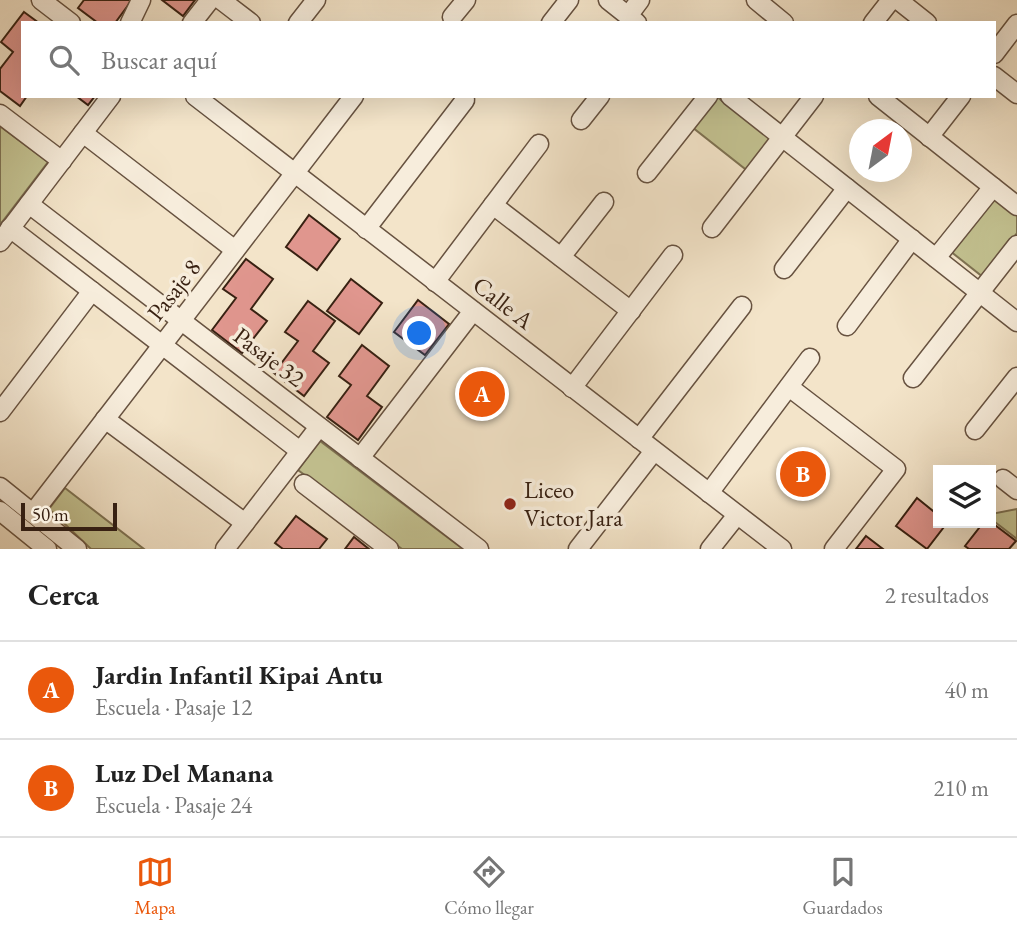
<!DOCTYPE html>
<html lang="es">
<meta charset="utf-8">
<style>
body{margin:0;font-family:"EB Garamond",serif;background:#f6f6f6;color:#222}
.controls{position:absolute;right:21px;bottom:21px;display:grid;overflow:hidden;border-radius:0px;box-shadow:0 7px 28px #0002}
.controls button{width:63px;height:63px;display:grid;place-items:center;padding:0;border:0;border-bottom:2px solid #e0e0e0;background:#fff;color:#222;font:35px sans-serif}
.compass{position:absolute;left:849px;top:119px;width:63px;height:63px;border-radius:50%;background:#fff;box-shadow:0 7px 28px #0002;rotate:32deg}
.scale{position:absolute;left:21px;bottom:18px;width:96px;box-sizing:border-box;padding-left:7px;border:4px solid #382112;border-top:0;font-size:19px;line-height:24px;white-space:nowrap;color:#382112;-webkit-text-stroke:5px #f7eddc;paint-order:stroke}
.you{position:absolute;left:420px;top:334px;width:24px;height:24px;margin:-18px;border:5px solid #fff;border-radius:50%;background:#1a73e8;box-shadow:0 0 0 10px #1a73e833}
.badge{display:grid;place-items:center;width:46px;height:46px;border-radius:50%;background:#ea580c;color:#fff;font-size:23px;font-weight:700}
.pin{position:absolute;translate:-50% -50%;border:4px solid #fff;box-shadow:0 2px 7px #0006}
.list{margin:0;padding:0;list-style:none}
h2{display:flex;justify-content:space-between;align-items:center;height:91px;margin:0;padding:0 28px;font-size:30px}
h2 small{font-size:23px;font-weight:400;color:#767676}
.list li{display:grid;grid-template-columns:46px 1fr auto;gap:21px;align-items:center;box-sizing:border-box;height:98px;padding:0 28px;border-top:2px solid #e0e0e0}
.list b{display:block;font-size:26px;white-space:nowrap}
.list p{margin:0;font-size:23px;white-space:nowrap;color:#767676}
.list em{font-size:23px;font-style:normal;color:#767676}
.icon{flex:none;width:38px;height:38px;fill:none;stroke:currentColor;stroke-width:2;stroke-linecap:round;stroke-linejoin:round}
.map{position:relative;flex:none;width:1017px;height:549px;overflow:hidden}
.search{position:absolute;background:#fff;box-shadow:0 7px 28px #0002;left:21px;right:21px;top:21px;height:77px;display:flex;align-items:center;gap:18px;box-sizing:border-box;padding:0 24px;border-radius:0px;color:#767676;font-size:26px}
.sheet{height:287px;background:#fff}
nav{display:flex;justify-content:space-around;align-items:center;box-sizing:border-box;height:98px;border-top:2px solid #e0e0e0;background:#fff;font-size:19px;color:#767676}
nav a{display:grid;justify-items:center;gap:4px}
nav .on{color:#ea580c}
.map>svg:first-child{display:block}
.green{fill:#c3c291;stroke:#7e7252;stroke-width:2}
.building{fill:#e0968e;stroke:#382112;stroke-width:2}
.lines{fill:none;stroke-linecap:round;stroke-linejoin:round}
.minor-casing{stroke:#675240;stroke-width:21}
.minor{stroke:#f7eddc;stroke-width:18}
.poi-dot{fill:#8f2418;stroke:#f7eddc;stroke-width:2.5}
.labels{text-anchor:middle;stroke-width:7;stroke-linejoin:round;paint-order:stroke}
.street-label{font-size:24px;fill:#382112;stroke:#f7eddc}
.poi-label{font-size:24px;fill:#382112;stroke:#f7eddc;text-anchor:start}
</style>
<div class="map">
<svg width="1017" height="549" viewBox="0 0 1017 549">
<rect width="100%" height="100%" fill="#f3e4c9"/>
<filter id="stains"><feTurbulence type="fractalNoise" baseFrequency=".00286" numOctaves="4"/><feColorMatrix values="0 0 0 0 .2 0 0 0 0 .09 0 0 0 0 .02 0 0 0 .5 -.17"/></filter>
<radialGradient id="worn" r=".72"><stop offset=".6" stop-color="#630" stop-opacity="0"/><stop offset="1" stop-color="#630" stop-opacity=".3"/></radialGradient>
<g class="green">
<polygon points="716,96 773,141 749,172 692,127"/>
<polygon points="0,126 48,162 0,225"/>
<polygon points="996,194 1017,211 1017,233 983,277 950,251"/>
<polygon points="320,441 463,549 402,549 298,470"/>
<polygon points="65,488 144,549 91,549 49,509"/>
<polygon points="1017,509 1017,539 991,519 991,514"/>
</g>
<g class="building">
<polygon points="84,0 132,0 115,23 98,23 78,8"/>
<polygon points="162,0 195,0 183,16"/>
<polygon points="24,12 39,23 23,23 23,96 27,96 20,106 0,91 0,69 13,52 1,42"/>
<polygon points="76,96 95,96 88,105"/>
<polygon points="309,215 340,239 317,270 286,247"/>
<polygon points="246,259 273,279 251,309 267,321 242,353 212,330 236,298 223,289"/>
<polygon points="351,279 382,303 359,334 327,311"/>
<polygon points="418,300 449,324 425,355 394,332"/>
<polygon points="308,301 335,321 313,351 329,363 304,396 274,373 298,341 285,332"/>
<polygon points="362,345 389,366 367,396 382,407 358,440 327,417 351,385 339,376"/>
<polygon points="917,498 938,515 938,523 947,523 927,549 896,526"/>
<polygon points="296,516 327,539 319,549 283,549 275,543"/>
<polygon points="991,522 1016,541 1009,549 969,549 965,546 983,523"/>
<polygon points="866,536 883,549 856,549"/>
<polygon points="354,537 369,549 345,549"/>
</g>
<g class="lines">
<defs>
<g id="minor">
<polyline points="41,0 71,23"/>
<polyline points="221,0 251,23"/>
<polyline points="608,0 637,23"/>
<polyline points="756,0 784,23"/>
<polyline points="898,0 927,23"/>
<polyline points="628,16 640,0"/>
<polyline points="452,17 466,0"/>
<polyline points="130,23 141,0"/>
<polyline points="192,23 210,0"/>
<polyline points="298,23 316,0"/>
<polyline points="551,23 569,0"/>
<polyline points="873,23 891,0"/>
<polyline points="994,54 1017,24"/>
<polyline points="994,76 1017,94"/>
<polyline points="195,96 782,549"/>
<polyline points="730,96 1017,322"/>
<polyline points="878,96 1017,206"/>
<polyline points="0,114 62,161"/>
<polyline points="581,120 600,96"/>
<polyline points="83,133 235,250"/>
<polyline points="929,137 961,96"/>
<polyline points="647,173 708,96"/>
<polyline points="29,204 479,549"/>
<polyline points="493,205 631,311"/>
<polyline points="10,228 300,451"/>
<polyline points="712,228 814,96"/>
<polyline points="366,229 465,100"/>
<polyline points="0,242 111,96"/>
<polyline points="561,257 604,202"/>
<polyline points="936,258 993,187"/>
<polyline points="784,269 847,188"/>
<polyline points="435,282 539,144"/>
<polyline points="847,326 912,239"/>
<polyline points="913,378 1017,245"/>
<polyline points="789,387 896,469 834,549"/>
<polyline points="572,388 673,255"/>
<polyline points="0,412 92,291"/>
<polyline points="105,419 245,523"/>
<polyline points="975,430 1017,377"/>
<polyline points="639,439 742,306"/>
<polyline points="360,458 473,311"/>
<polyline points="1003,479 1017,490"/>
<polyline points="304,484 389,549"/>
<polyline points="0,487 77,549"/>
<polyline points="709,493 810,358"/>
<polyline points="0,511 47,549"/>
<polyline points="33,513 354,96"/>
<polyline points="225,549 319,427"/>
<polyline points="578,549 654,451"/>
<polyline points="710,549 737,515"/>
</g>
</defs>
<use href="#minor" class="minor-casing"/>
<use href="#minor" class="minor"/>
</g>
<circle class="poi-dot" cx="510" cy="504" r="7"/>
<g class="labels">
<g class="street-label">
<text transform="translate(174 290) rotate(-52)" y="8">Pasaje 8</text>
<text transform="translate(503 303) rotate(38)" y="8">Calle A</text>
<text transform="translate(269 357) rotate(37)" y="8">Pasaje 32</text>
</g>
<g class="poi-label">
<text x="524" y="498">Liceo<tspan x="524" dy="28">Victor Jara</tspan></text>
</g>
</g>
<rect width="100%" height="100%" filter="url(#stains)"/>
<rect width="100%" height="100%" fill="url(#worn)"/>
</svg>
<div class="controls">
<button><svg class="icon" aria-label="layers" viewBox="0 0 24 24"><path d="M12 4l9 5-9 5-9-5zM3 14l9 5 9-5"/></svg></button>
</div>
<svg class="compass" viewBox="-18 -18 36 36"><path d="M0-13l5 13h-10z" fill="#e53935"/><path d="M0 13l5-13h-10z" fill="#767676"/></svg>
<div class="scale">50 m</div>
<div class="you"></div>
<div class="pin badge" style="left:482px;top:394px">A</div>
<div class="pin badge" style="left:803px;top:474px">B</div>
<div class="search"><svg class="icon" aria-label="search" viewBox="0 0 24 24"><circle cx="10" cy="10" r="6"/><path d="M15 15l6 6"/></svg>Buscar aquí</div>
</div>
<section class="sheet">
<h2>Cerca<small>2 resultados</small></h2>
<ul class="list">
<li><span class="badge">A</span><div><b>Jardin Infantil Kipai Antu</b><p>Escuela · Pasaje 12</p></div><em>40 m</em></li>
<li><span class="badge">B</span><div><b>Luz Del Manana</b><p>Escuela · Pasaje 24</p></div><em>210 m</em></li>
</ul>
</section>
<nav>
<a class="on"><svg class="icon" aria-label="map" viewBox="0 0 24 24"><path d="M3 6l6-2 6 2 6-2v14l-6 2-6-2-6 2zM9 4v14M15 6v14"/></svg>Mapa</a>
<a><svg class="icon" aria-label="directions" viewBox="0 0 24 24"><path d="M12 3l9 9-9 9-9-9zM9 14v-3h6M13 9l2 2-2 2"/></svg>Cómo llegar</a>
<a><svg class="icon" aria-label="saved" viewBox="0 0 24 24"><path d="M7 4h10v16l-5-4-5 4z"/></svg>Guardados</a>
</nav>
